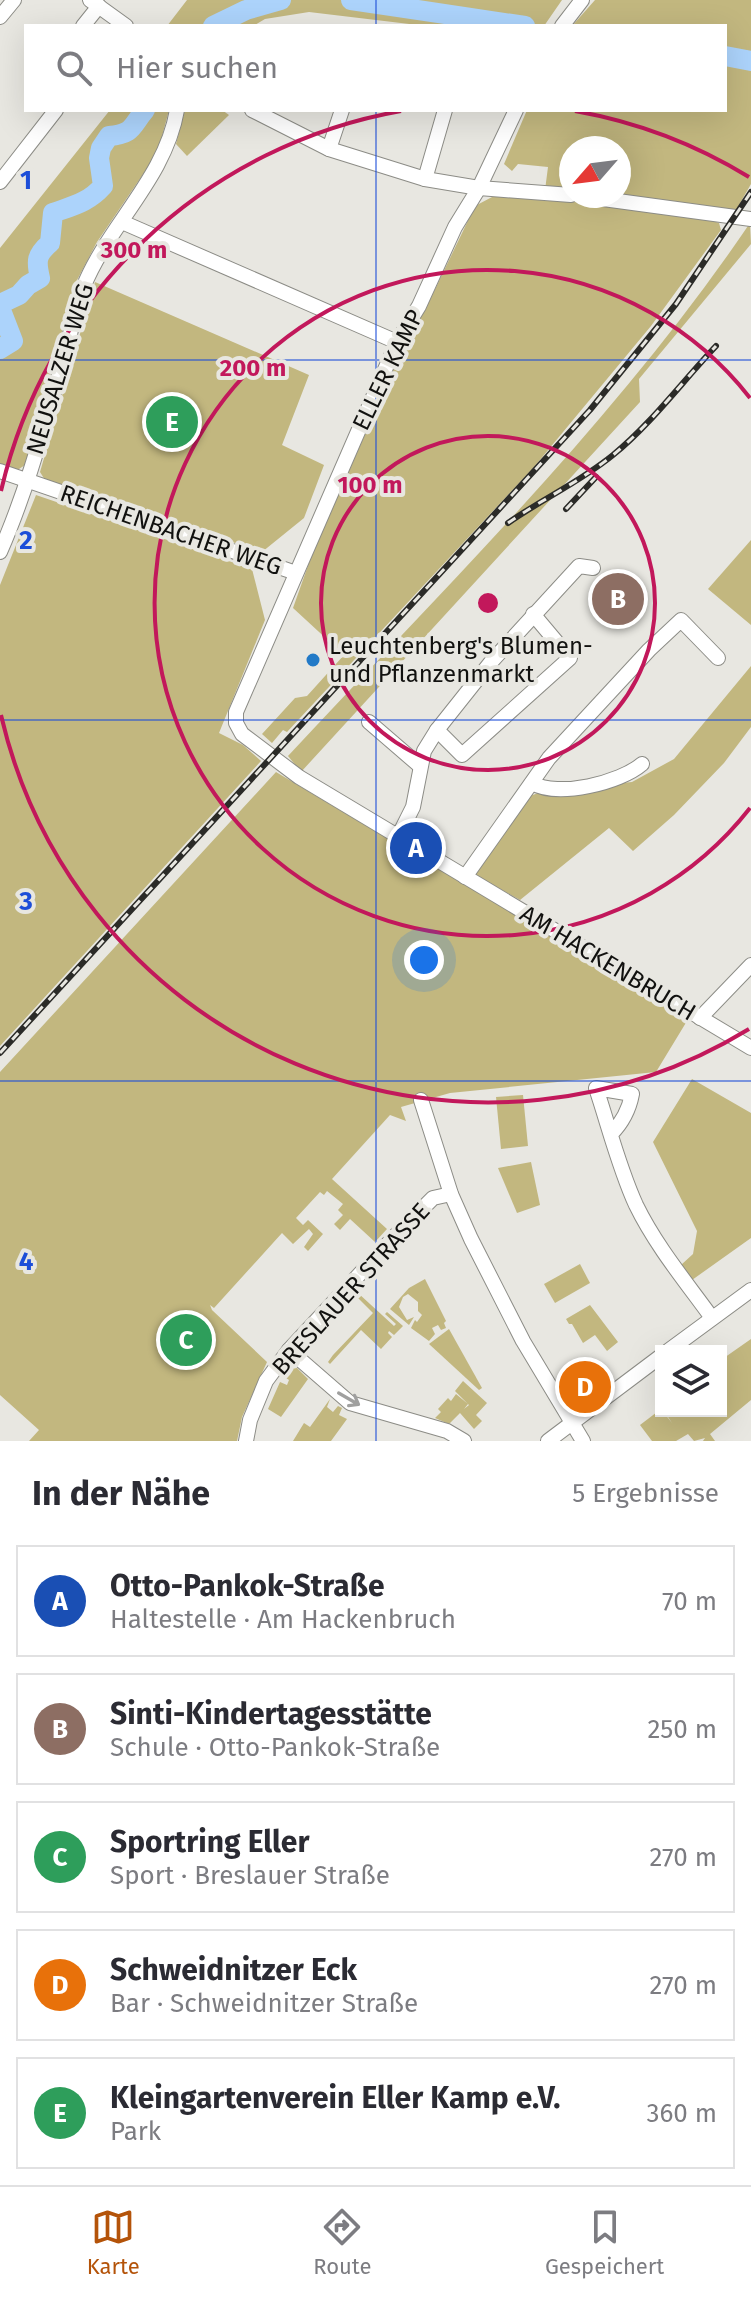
<!DOCTYPE html>
<html lang="de">
<meta charset="utf-8">
<style>
body{margin:0;font-family:"Fira Sans",sans-serif;background:#f7f7f7;color:#2b2b33}
.controls{position:absolute;right:24px;bottom:24px;display:grid;overflow:hidden;border-radius:0px;box-shadow:0 8px 32px #0002}
.controls button{width:72px;height:72px;display:grid;place-items:center;padding:0;border:0;border-bottom:2px solid #e1e1e2;background:#fff;color:#2b2b33;font:40px sans-serif}
.compass{position:absolute;left:559px;top:136px;width:72px;height:72px;border-radius:50%;background:#fff;box-shadow:0 8px 32px #0002;rotate:242deg}
.you{position:absolute;left:424px;top:960px;width:28px;height:28px;margin:-20px;border:6px solid #fff;border-radius:50%;background:#1a73e8;box-shadow:0 0 0 12px #1a73e833}
.badge{display:grid;place-items:center;width:52px;height:52px;border-radius:50%;background:#b45309;color:#fff;font-size:26px;font-weight:700}
.pin{position:absolute;translate:-50% -50%;border:4px solid #fff;box-shadow:0 2px 8px #0006}
.list{margin:0;padding:0;list-style:none}
h2{display:flex;justify-content:space-between;align-items:center;height:104px;margin:0;padding:0 32px;font-size:34px}
h2 small{font-size:26px;font-weight:400;color:#7c7c81}
.list li{display:grid;grid-template-columns:52px 1fr auto;gap:24px;align-items:center;box-sizing:border-box;height:112px;margin:0 16px 16px;padding:0 16px;border:2px solid #e1e1e2;border-radius:0px}
.list b{display:block;font-size:30px;white-space:nowrap}
.list p{margin:0;font-size:26px;white-space:nowrap;color:#7c7c81}
.list em{font-size:26px;font-style:normal;color:#7c7c81}
.icon{flex:none;width:44px;height:44px;fill:none;stroke:currentColor;stroke-width:2;stroke-linecap:round;stroke-linejoin:round}
.map{position:relative;flex:none;width:751px;height:1441px;overflow:hidden}
.search{position:absolute;background:#fff;box-shadow:0 8px 32px #0002;left:24px;right:24px;top:24px;height:88px;display:flex;align-items:center;gap:20px;box-sizing:border-box;padding:0 28px;border-radius:0px;color:#7c7c81;font-size:30px}
.sheet{height:744px;background:#fff}
nav{display:flex;justify-content:space-around;align-items:center;box-sizing:border-box;height:112px;border-top:2px solid #e1e1e2;background:#fff;font-size:22px;color:#7c7c81}
nav a{display:grid;justify-items:center;gap:4px}
nav .on{color:#b45309}
.map>svg:first-child{display:block}
.green{fill:#c2b77f;fill-rule:evenodd}
.lines{fill:none;stroke-linecap:round;stroke-linejoin:round}
.river{stroke:#acd3fb;stroke-width:20}
.minor-casing{stroke:#8c8c86;stroke-width:16}
.minor{stroke:#fff;stroke-width:14}
.rail-casing{stroke:#2b2b28;stroke-width:6}
.rail{stroke:#e8e7e1;stroke-width:3;stroke-dasharray:9;stroke-linecap:butt}
.oneway{stroke:#a0a09f}
.grid{fill:none;stroke:#1d4ed8;stroke-width:2;stroke-opacity:0.55}
.ring{fill:none;stroke:#c2185b;stroke-width:4}
.poi-dot{fill:#227ac7;stroke:#e8e7e1;stroke-width:3}
.labels{text-anchor:middle;stroke-width:8;stroke-linejoin:round;paint-order:stroke}
.street-label{font-size:24px;fill:#11110f;stroke:#e8e7e1}
.poi-label{font-size:24px;fill:#11110f;stroke:#e8e7e1;text-anchor:start}
.grid-label{font-size:26px;text-anchor:middle;font-weight:bold;fill:#1d4ed8;stroke:#e8e7e1;stroke-width:8;stroke-linejoin:round;paint-order:stroke}
.centre{fill:#c2185b;stroke:#e8e7e1;stroke-width:4}
.ring-label{font-size:24px;text-anchor:middle;font-weight:bold;fill:#c2185b;stroke:#e8e7e1;stroke-width:8;stroke-linejoin:round;paint-order:stroke}
</style>
<div class="map">
<svg width="751" height="1441" viewBox="0 0 751 1441">
<rect width="100%" height="100%" fill="#e8e7e1"/>
<g class="green">
<polygon points="187,0 562,0 544,26 426,26 309,12 265,19 253,26 167,26"/>
<path d="M 595,0 L 751,0 L 751,184 L 735,212 L 721,210 L 713,221 L 719,223 L 721,230 L 651,326 L 534,467 L 287,732 L 283,730 L 272,743 L 262,734 L 295,698 L 307,696 L 344,655 L 293,608 L 310,560 L 405,343 L 427,306 L 475,206 L 494,196 L 544,198 L 548,167 L 518,164 L 512,171 L 504,164 L 527,110 L 725,110 L 725,26 L 572,26 ZM 571,148 L 619,148 L 619,196 L 571,196 Z"/>
<polygon points="110,110 169,110 160,144 150,164 97,242 76,282 25,465 16,471 0,465 0,248"/>
<polygon points="185,110 222,110 229,115 187,156 176,144"/>
<path d="M 750,223 L 751,244 L 639,379 L 640,402 L 301,772 L 288,756 C 448,584 618,418 750,223 Z"/>
<polygon points="95,282 309,375 282,445 324,465 304,518 262,552 45,480 40,472"/>
<polygon points="36,495 252,569 265,620 219,733 243,745 261,761 0,1046 0,585"/>
<polygon points="751,540 751,625 708,589"/>
<polygon points="751,666 751,727 724,763 674,815 633,851 609,828 520,900 470,872 524,798 547,790 632,782 674,759"/>
<polygon points="276,772 646,993 679,1013 687,1021 656,1072 450,1093 401,1107 406,1121 390,1115 332,1179 387,1229 375,1242 350,1219 340,1230 334,1224 343,1215 338,1210 343,1204 327,1191 324,1195 320,1192 296,1218 303,1225 308,1220 323,1234 308,1251 304,1247 313,1234 309,1229 293,1244 282,1233 214,1308 210,1305 212,1310 267,1362 242,1417 237,1441 29,1441 39,1430 0,1395 0,1072"/>
<polygon points="692,1079 751,1113 751,1238 692,1280 681,1265 693,1254 697,1231 653,1142"/>
<polygon points="523,1095 528,1146 501,1149 496,1097"/>
<polygon points="531,1162 540,1205 517,1213 498,1168"/>
<polygon points="580,1264 590,1283 555,1303 544,1284"/>
<polygon points="425,1279 446,1321 444,1323 446,1328 441,1330 438,1325 432,1328 435,1334 429,1341 411,1328 415,1320 417,1322 422,1315 418,1311 418,1302 408,1294 403,1297 399,1307 407,1320 414,1317 409,1325 390,1309 409,1288"/>
<polygon points="358,1293 394,1326 396,1324 385,1314 387,1312 403,1326 394,1335 389,1331 388,1333 392,1337 381,1349 361,1330 330,1364 328,1362 333,1355 373,1313 355,1295"/>
<polygon points="590,1305 618,1342 607,1351 595,1335 583,1343 572,1324 569,1324 566,1319"/>
<polygon points="449,1329 482,1388 479,1390 429,1344"/>
<polygon points="751,1339 751,1400 710,1434 715,1441 703,1441 705,1438 694,1441 688,1434 676,1441 652,1441 640,1425 661,1409 672,1423 664,1411 721,1411 721,1360"/>
<polygon points="292,1367 297,1368 308,1379 281,1417 268,1409 280,1382 287,1385 289,1380 283,1376"/>
<polygon points="463,1381 487,1403 476,1415 482,1421 474,1429 460,1413 449,1424 435,1418 441,1412 438,1409 448,1398 451,1401 456,1394 468,1404 464,1409 469,1405 455,1391"/>
<polygon points="330,1399 327,1407 333,1412 338,1406 342,1408 339,1415 347,1419 331,1441 293,1441 304,1423 310,1427"/>
</g>
<g class="lines">
<g class="river">
<polyline points="351,0 525,26"/>
<polyline points="213,26 246,10 281,0"/>
<polyline points="725,56 751,61"/>
<path d="M 0,349 L 13,341 L 1,310 L 2,303 L 19,295 L 28,285 L 40,278 C 36,261 36,255 50,243 L 53,213 C 72,206 88,203 103,186 L 99,158 L 101,148 L 109,136 C 134,134 131,126 145,110"/>
</g>
<defs>
<g id="minor">
<polyline points="90,0 126,26"/>
<polyline points="0,17 14,0"/>
<polyline points="83,26 99,6"/>
<polyline points="562,26 582,0"/>
<polyline points="252,110 329,149 425,179 479,188 571,195"/>
<polyline points="516,110 479,188 455,227 419,306 397,342 236,712 236,723 242,734 299,777 751,1048"/>
<polyline points="329,149 342,110"/>
<polyline points="425,179 445,110"/>
<polyline points="0,182 56,110"/>
<polyline points="581,196 751,219"/>
<polyline points="122,222 397,342"/>
<polyline points="0,471 296,573"/>
<path d="M 0,552 C 29,486 47,415 67,347 C 72,327 75,307 83,288 C 108,225 165,179 177,110"/>
<polyline points="369,722 420,766"/>
<polyline points="437,730 462,755 570,658 533,614"/>
<path d="M 532,783 C 558,798 620,783 642,764"/>
<polyline points="398,837 413,807 424,751 437,730 491,662 579,566 593,568"/>
<polyline points="465,877 549,758 649,650 681,620 718,658"/>
<polyline points="700,1018 751,965"/>
<polyline points="421,1100 451,1194 471,1239 523,1341 583,1441"/>
<path d="M 611,1134 C 622,1123 629,1110 632,1094 L 596,1088 C 609,1127 619,1168 636,1205 C 656,1246 686,1282 712,1318"/>
<polyline points="289,1350 350,1403 447,1431 464,1441"/>
<polyline points="668,1351 751,1290"/>
<polyline points="246,1441 250,1420 266,1381 289,1350 397,1234 433,1198 451,1194"/>
<polyline points="548,1441 661,1356"/>
</g>
</defs>
<use href="#minor" class="minor-casing"/>
<use href="#minor" class="minor"/>
<defs>
<g id="rail">
<polyline points="566,509 596,477"/>
<path d="M 508,523 C 542,499 580,482 613,455 C 651,424 682,382 716,346"/>
<polyline points="0,1053 590,410 676,304 751,192"/>
</g>
</defs>
<use href="#rail" class="rail-casing"/>
<use href="#rail" class="rail"/>
</g>
<defs><path id="oneway-shaft" d="M-6 0H5M1.5-3L5.5 0L1.5 3" fill="none" stroke-width="1.6" stroke-linecap="round" stroke-linejoin="round" transform="scale(2)"/></defs>
<use class="oneway" href="#oneway-shaft" transform="translate(349 1399) rotate(30)"/>
<path class="grid" d="M 376,0 L 376,26M 376,110 L 376,1441M 0,360 L 751,360M 0,720 L 751,720M 0,1081 L 751,1081"/>
<g class="ring">
<circle cx="488" cy="603" r="167"/>
<path d="M750 808A333 333 0 1 1 750 398"/>
<path d="M749 1029A500 500 0 0 1 1 715M1 491A500 500 0 0 1 401 111M575 111A500 500 0 0 1 749 177"/>
</g>
<circle class="poi-dot" cx="313" cy="660" r="8"/>
<g class="labels">
<g class="street-label">
<text transform="translate(60 369) rotate(-73)" y="8">NEUSALZER WEG</text>
<text transform="translate(388 370) rotate(-64)" y="8">ELLER KAMP</text>
<text transform="translate(171 530) rotate(19)" y="8">REICHENBACHER WEG</text>
<text transform="translate(608 963) rotate(31)" y="8">AM HACKENBRUCH</text>
<text transform="translate(351 1289) rotate(-48)" y="8">BRESLAUER STRASSE</text>
</g>
<g class="poi-label">
<text x="329" y="654">Leuchtenberg's Blumen-<tspan x="329" dy="28">und Pflanzenmarkt</tspan></text>
</g>
</g>
<g class="grid-label">
<text x="26" y="189">1</text>
<text x="26" y="549">2</text>
<text x="26" y="910">3</text>
<text x="26" y="1270">4</text>
</g>
<circle cx="488" cy="603" r="12" class="centre"/>
<g class="ring-label">
<text x="134" y="258">300 m</text>
<text x="253" y="376">200 m</text>
<text x="370" y="493">100 m</text>
</g>
</svg>
<div class="controls">
<button><svg class="icon" aria-label="layers" viewBox="0 0 24 24"><path d="M12 4l9 5-9 5-9-5zM3 14l9 5 9-5"/></svg></button>
</div>
<svg class="compass" viewBox="-18 -18 36 36"><path d="M0-13l5 13h-10z" fill="#e53935"/><path d="M0 13l5-13h-10z" fill="#7c7c81"/></svg>
<div class="you"></div>
<div class="pin badge" style="left:416px;top:848px;background:#1a4fb4">A</div>
<div class="pin badge" style="left:618px;top:599px;background:#8d6e63">B</div>
<div class="pin badge" style="left:186px;top:1340px;background:#2e9e5b">C</div>
<div class="pin badge" style="left:585px;top:1387px;background:#e8710a">D</div>
<div class="pin badge" style="left:172px;top:422px;background:#2e9e5b">E</div>
<div class="search"><svg class="icon" aria-label="search" viewBox="0 0 24 24"><circle cx="10" cy="10" r="6"/><path d="M15 15l6 6"/></svg>Hier suchen</div>
</div>
<section class="sheet">
<h2>In der Nähe<small>5 Ergebnisse</small></h2>
<ul class="list">
<li><span class="badge" style="background:#1a4fb4">A</span><div><b>Otto-Pankok-Straße</b><p>Haltestelle · Am Hackenbruch</p></div><em>70 m</em></li>
<li><span class="badge" style="background:#8d6e63">B</span><div><b>Sinti-Kindertagesstätte</b><p>Schule · Otto-Pankok-Straße</p></div><em>250 m</em></li>
<li><span class="badge" style="background:#2e9e5b">C</span><div><b>Sportring Eller</b><p>Sport · Breslauer Straße</p></div><em>270 m</em></li>
<li><span class="badge" style="background:#e8710a">D</span><div><b>Schweidnitzer Eck</b><p>Bar · Schweidnitzer Straße</p></div><em>270 m</em></li>
<li><span class="badge" style="background:#2e9e5b">E</span><div><b>Kleingartenverein Eller Kamp e.V.</b><p>Park</p></div><em>360 m</em></li>
</ul>
</section>
<nav>
<a class="on"><svg class="icon" aria-label="map" viewBox="0 0 24 24"><path d="M3 6l6-2 6 2 6-2v14l-6 2-6-2-6 2zM9 4v14M15 6v14"/></svg>Karte</a>
<a><svg class="icon" aria-label="directions" viewBox="0 0 24 24"><path d="M12 3l9 9-9 9-9-9zM9 14v-3h6M13 9l2 2-2 2"/></svg>Route</a>
<a><svg class="icon" aria-label="saved" viewBox="0 0 24 24"><path d="M7 4h10v16l-5-4-5 4z"/></svg>Gespeichert</a>
</nav>
